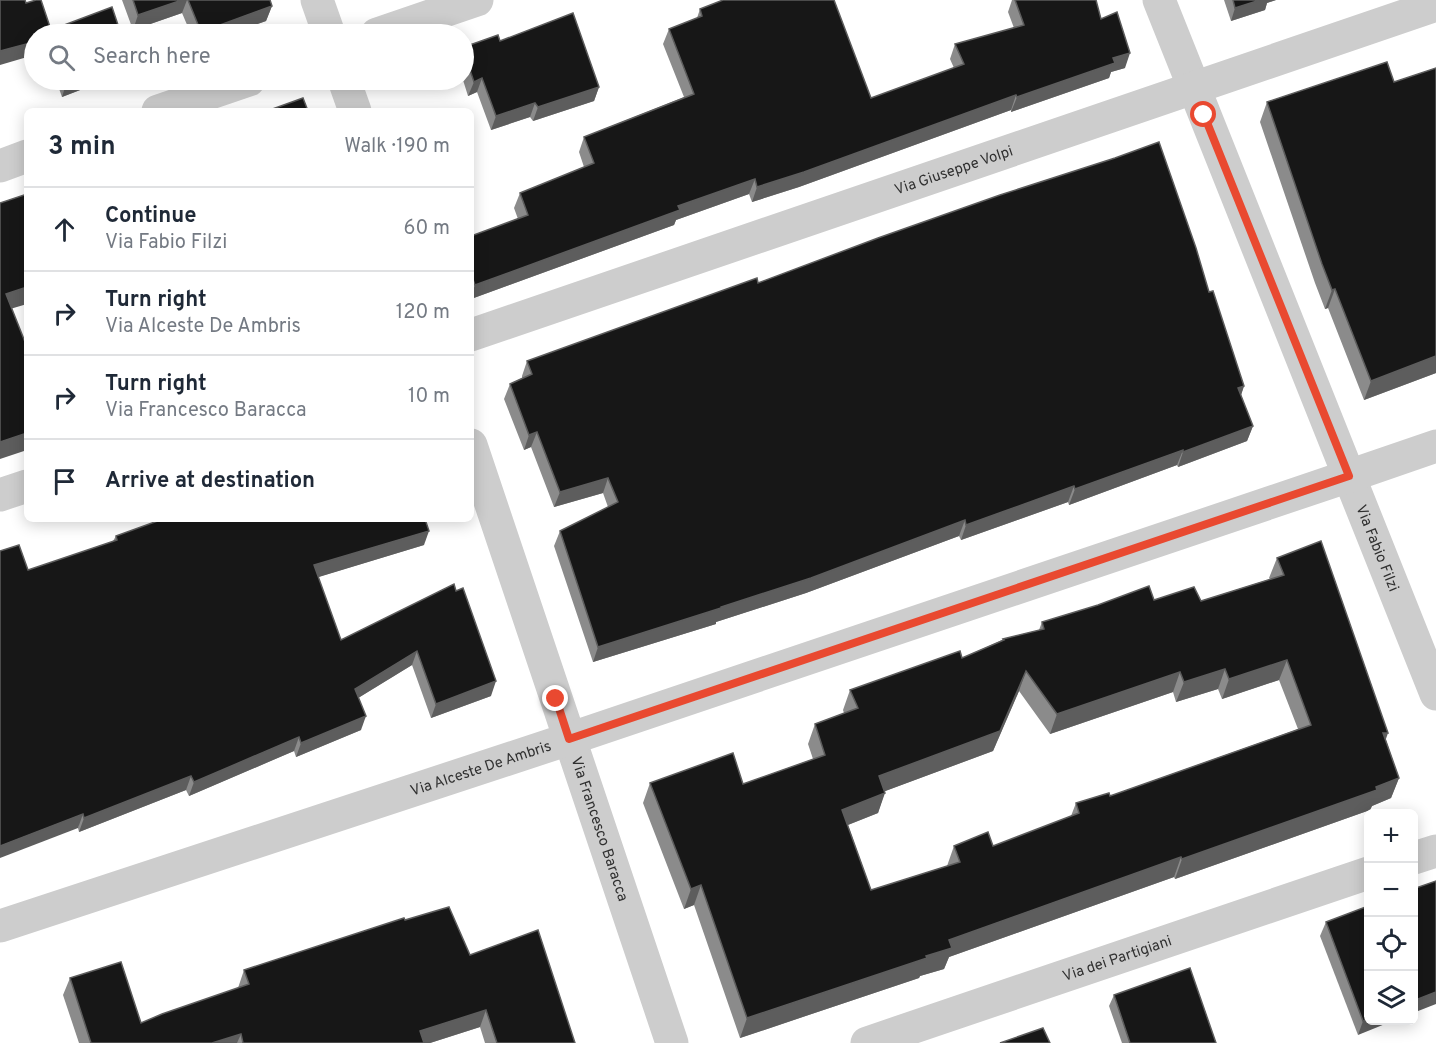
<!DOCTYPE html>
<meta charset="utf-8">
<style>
body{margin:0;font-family:Overpass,sans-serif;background:#f6f6f7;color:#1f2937}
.controls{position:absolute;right:18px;bottom:18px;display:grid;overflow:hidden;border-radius:9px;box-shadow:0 3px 15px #0003}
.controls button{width:54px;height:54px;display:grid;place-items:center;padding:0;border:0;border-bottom:2px solid #e0e1e3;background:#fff;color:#1f2937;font:30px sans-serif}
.stop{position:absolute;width:18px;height:18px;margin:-14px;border:4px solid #e94930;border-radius:50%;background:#fff}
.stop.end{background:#e94930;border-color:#fff;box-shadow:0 2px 6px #0008}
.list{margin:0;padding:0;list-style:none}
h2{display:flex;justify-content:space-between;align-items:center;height:78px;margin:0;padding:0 24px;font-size:26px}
h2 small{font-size:20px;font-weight:400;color:#747a83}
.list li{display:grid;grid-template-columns:39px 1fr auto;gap:18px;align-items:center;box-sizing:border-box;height:84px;padding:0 24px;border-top:2px solid #e0e1e3}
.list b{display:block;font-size:22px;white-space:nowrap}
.list p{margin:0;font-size:20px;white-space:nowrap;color:#747a83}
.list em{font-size:20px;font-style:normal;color:#747a83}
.icon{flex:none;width:33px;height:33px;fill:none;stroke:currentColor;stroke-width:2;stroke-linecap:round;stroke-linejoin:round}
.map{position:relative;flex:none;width:1436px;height:1043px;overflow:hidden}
.search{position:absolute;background:#fff;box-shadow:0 3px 15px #0003;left:24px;top:24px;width:450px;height:66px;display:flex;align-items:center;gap:15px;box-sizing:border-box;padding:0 21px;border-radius:33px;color:#747a83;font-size:22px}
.panel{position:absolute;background:#fff;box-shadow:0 3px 15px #0003;left:24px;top:108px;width:450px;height:414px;border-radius:9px}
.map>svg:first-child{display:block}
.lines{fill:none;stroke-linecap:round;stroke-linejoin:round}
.minor{stroke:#cdcdcd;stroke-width:33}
.wall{fill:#8b8b8b;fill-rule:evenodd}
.shaded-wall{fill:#5d5d5d}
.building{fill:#171717;stroke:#5d5d5d;stroke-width:1.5;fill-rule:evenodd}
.route{stroke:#e94930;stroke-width:8}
.labels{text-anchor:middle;stroke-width:6;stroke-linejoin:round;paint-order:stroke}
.street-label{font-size:15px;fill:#303030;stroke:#fff}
</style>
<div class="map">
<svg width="1436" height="1043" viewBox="0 0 1436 1043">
<rect width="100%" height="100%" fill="#fff"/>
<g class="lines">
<g class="minor">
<polyline points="317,0 329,34"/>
<path id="s1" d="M 1159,0 L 1436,694"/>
<polyline points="377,34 477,0"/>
<polyline points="344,80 355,111"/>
<polyline points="158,111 249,80"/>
<polyline points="0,166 27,156"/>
<path id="s2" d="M 471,335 L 1436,5"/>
<path id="s3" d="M 471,445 L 672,1043"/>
<polyline points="0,495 27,486"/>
<polyline points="1414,858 1436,851"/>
<path id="s4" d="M 0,926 L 569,739 L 1349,476 L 1436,446"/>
<path id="s5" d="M 867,1043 L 1368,873"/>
</g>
</g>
<g class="wall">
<polygon points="122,0 270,0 272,6 266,21 230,34 191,34 182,13 133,30"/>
<polygon points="1012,0 1096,0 1101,19 1125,68 1111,72 1109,78 1011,112 1011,110 799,187 752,202 749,194 676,220 674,225 471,299 471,236 518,219 514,208 520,193 584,167 579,152 584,137 684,97 663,44 669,29 697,18 700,9 871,98 954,68 950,59 955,44 1014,28 1008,12"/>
<polygon points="1224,0 1276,0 1267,3 1265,10 1231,21"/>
<polygon points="500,41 599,87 594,101 533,121 530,117 491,130 477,92 468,96 463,80 464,47"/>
<polygon points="1436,68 1436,373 1364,400 1328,308 1325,309 1315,283 1260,122 1267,102 1394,82"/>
<polygon points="56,80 106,80 62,97"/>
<polygon points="758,283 1209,292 1244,386 1241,395 1253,426 1247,441 1178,467 1177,465 1069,505 1068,502 961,540 959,536 806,593 716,622 716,624 593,662 554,546 560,531 608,507 603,493 554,507 531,447 524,450 504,399 510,384 522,378 522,376 527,361"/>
<polygon points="116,536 424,545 318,577 341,640 454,584 491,696 431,718 412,665 358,698 361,730 296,757 294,751 189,796 186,790 79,832 78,828 113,541"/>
<path d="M 1277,558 L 1386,740 L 1399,778 L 1391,798 L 1372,806 L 1370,810 L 1175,879 L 1174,877 L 949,957 L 944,969 L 920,976 L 919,978 L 740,1038 L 694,905 L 684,909 L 643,803 L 650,783 L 743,784 L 813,759 L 808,744 L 815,724 L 844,713 L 843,710 L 850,690 L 962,658 L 1002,640 L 1003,639 L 1039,630 L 1042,622 L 1154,600 L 1201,601 L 1270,579 L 1269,578 ZM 1279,680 L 1298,729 L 1110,796 L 1076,803 L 1071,816 L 993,846 L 954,846 L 947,866 L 871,890 L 848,825 L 878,813 L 885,791 L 993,751 L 1019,691 L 1050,734 L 1173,692 L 1176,702 L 1218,689 L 1222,699 Z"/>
<polygon points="405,920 470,955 575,1043 485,1043 480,1027 430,1043 79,1043 63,995 70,978 141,1023 238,988 244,970"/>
<polygon points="1326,922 1368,1020 1358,1035 1320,936"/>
<polygon points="1114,995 1216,1043 1122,1043 1109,1006"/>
</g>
<g class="shaded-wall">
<polygon points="182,0 187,0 182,13 133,30 138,15"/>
<polygon points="1260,0 1276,0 1267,3 1265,10 1231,21 1235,8"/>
<polygon points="272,6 266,21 230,34 200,34 201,32"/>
<polygon points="34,42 34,55 0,65 0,51"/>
<polygon points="1130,53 1125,68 1111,72 1109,78 1011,112 1017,97 1113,58"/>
<polygon points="482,78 477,92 468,96 474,82"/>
<polygon points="72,80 106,80 62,97 67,81"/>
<polygon points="599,87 594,101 533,121 538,107"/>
<polygon points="1016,95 1011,110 799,187 752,202 757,187"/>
<polygon points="535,103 530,117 491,130 496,116"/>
<polygon points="755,179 749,194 676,220 674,225 471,299 471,296 475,285 678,206"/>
<polygon points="27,287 27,304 0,312 6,294"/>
<polygon points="1335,289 1328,308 1325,309 1332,290"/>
<polygon points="1436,356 1436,373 1364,400 1371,381"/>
<polygon points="1244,386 1239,401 1238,388"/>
<polygon points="1253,426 1247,441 1178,467 1183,452"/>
<polygon points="537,432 531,447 524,450 529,435"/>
<polygon points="27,433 27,450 0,459 0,442"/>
<polygon points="1183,450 1177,465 1069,505 1075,489"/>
<polygon points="608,478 603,493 554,507 560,492"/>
<polygon points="1074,486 1068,502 961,540 966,525"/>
<polygon points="965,520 959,536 806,593 716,622 716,624 593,662 598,647 721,607"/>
<polygon points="429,531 424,545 309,580 314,565"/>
<polygon points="417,651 412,665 350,703 355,689"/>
<polygon points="1287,660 1279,680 1222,699 1229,679"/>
<polygon points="1225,669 1218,689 1176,702 1184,682"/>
<polygon points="1026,671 1019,691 993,751 872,796 879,776"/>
<polygon points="1180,672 1173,692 1050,734 1057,714"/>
<polygon points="496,681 491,696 431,718 436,704"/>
<polygon points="366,716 361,730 296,757 301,743"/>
<polygon points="1383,733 1388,733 1381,753"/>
<polygon points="299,737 294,751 189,796 194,782"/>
<polygon points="191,776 186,790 79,832 84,818"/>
<polygon points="1399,778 1391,798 1372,806 1370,810 1175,879 1182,859 1376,787"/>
<polygon points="885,793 878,813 835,830 842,810"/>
<polygon points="83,814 78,828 0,858 0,846"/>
<polygon points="1181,857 1174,877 949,957 944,969 920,976 919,978 740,1038 747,1018 926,956 949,940"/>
<polygon points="701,885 694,905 684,909 691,889"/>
<polygon points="1436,992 1436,1004 1413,1013 1413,1001"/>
<polygon points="486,1010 480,1027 430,1043 416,1043 420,1031"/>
<polygon points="1368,1019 1368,1020 1395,1020 1358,1035 1363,1021"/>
<polygon points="241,1034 237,1043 212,1043"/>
</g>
<g class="building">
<polygon points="0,0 25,0 26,3 36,0 41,0 51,30 112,7 121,34 34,34 34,42 0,51"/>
<polygon points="133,0 182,0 138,15"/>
<polygon points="188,0 270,0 272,6 201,32"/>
<polygon points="723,0 834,0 871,98 964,64 955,44 1024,25 1015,0 1096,0 1101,19 1117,12 1130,53 1113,58 1115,63 1017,97 1016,95 804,172 757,187 755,179 678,206 680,210 475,285 471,274 471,236 528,215 520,193 594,163 584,137 694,94 669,29 702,16 700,9"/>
<polygon points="1233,0 1260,0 1235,8"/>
<polygon points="573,13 599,87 538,107 535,103 496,116 482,78 474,82 464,52 464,47 498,35 500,41"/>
<polygon points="1387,62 1394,82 1436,68 1436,356 1371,381 1335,289 1332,290 1322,264 1267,102"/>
<polygon points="303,98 308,111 267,111"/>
<polygon points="1159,142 1196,248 1209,292 1213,291 1244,386 1238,388 1253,426 1183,452 1183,450 1075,489 1074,486 966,525 965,520 811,578 721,607 721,608 598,647 560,531 618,502 608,478 560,492 537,432 529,435 510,384 532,374 527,361 757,278 758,283 878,238 1000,195 1115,158"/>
<polygon points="27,194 27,287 6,294 27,347 27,433 0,442 0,203"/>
<polygon points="163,519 425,519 429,531 314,565 341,640 454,584 456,591 463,588 496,681 436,704 417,651 355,689 366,716 301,743 299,737 194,782 191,776 84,818 83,814 0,846 0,551 19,545 28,570 117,540 116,536"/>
<path d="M 1321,541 L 1388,733 L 1383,733 L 1399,778 L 1376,787 L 1377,790 L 1182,859 L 1181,857 L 949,940 L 952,948 L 926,956 L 927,958 L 747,1018 L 701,885 L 691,889 L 650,783 L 733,753 L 743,784 L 825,755 L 815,724 L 858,708 L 850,690 L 960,651 L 962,658 L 1004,640 L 1003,639 L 1044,629 L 1042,622 L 1098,605 L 1149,586 L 1154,600 L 1194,587 L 1201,601 L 1284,575 L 1277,558 ZM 1287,660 L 1311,725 L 1110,796 L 1109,793 L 1076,803 L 1079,813 L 993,846 L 988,832 L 954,846 L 960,862 L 871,890 L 842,810 L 885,793 L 879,776 L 1000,731 L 1026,671 L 1057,714 L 1180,672 L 1184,682 L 1225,669 L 1229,679 Z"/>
<polygon points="1436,881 1436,992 1413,1001 1413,889"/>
<polygon points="1368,906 1368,1019 1363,1021 1326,922"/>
<polygon points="449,907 470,955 538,930 575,1043 497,1043 486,1010 420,1031 424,1043 243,1043 241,1034 212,1043 91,1043 70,978 121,962 141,1023 162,1014 249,984 244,970 404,918 405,920"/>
<polygon points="1190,968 1216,1043 1130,1043 1114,995"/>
<polygon points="1043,1028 1050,1043 1000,1043"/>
</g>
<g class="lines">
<polyline class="route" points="556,699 569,739 1349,476 1204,115"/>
</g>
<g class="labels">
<g class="street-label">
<text dy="5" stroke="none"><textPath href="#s2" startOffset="510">Via Giuseppe Volpi</textPath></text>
<text dy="5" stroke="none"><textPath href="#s1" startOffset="590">Via Fabio Filzi</textPath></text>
<text dy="5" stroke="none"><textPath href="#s4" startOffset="506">Via Alceste De Ambris</textPath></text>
<text dy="5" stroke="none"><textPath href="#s3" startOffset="405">Via Francesco Baracca</textPath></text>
<text dy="5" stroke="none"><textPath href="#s5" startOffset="264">Via dei Partigiani</textPath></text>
</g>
</g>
</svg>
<div class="controls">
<button>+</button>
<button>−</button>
<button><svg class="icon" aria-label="locate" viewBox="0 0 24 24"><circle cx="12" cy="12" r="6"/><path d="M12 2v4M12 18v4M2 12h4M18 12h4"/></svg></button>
<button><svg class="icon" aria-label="layers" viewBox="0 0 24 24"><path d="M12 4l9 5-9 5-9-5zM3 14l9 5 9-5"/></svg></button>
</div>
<div class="stop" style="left:1204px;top:115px"></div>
<div class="stop end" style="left:556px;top:699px"></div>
<div class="search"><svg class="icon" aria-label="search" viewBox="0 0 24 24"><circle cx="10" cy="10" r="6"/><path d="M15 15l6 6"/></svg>Search here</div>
<section class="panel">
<h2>3 min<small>Walk · 190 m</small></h2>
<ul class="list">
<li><svg class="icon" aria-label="ahead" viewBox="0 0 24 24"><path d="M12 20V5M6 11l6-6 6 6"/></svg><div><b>Continue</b><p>Via Fabio Filzi</p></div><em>60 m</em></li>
<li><svg class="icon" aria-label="right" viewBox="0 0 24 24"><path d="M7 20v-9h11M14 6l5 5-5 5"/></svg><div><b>Turn right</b><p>Via Alceste De Ambris</p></div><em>120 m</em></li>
<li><svg class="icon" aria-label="right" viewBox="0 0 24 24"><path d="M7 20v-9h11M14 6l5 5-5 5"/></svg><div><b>Turn right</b><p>Via Francesco Baracca</p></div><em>10 m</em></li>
<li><svg class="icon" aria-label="arrive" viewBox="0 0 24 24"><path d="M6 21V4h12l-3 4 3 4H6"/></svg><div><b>Arrive at destination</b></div></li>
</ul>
</section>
</div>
